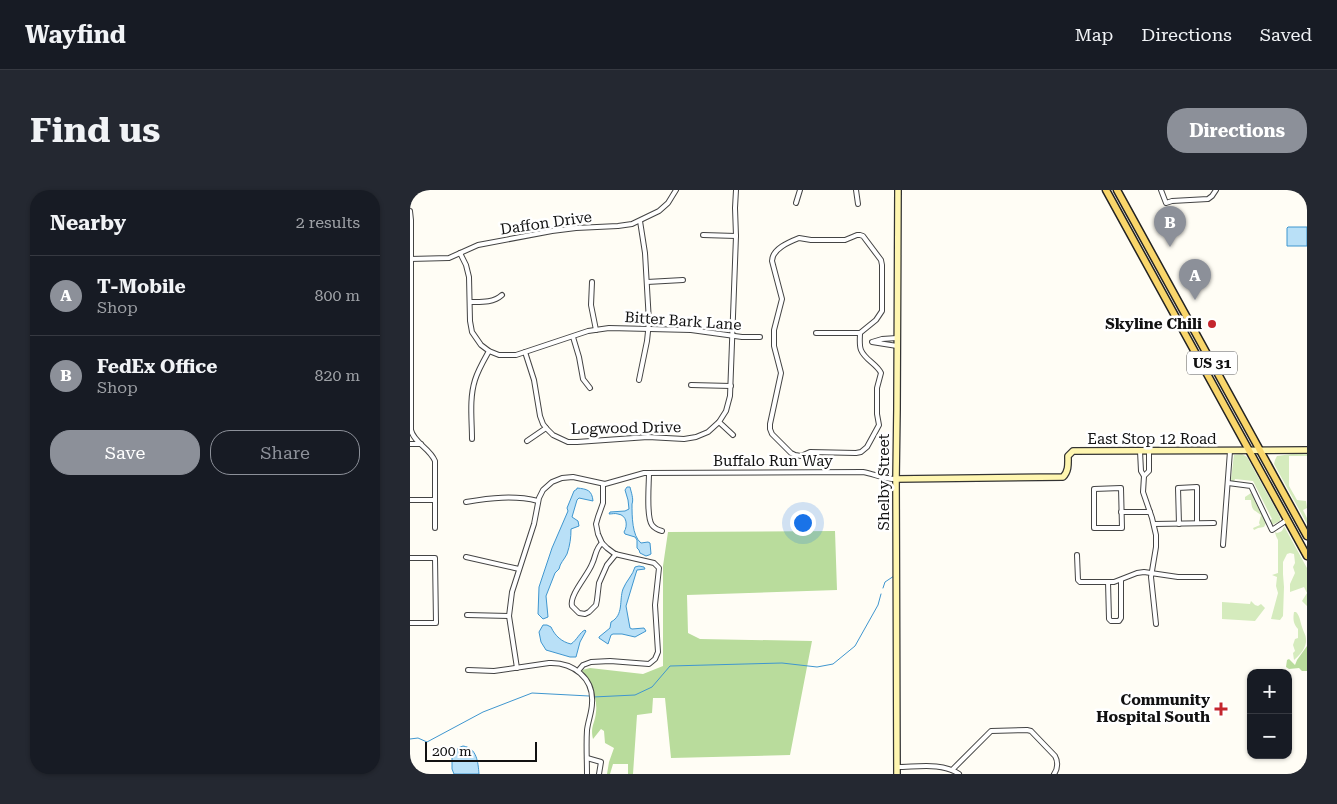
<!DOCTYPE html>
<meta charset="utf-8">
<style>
body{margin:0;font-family:"Roboto Serif",serif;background:#242831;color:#f1f3f6}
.controls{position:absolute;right:15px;bottom:15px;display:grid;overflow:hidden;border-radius:10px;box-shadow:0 1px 4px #0004}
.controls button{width:45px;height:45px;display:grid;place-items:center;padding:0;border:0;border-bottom:1px solid #363941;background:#171b24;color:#f1f3f6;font:25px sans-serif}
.scale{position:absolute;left:15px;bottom:12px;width:112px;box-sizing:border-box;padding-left:5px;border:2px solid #111;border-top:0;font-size:14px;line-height:18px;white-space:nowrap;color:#111;-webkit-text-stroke:4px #fff;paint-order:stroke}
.you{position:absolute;left:392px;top:332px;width:18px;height:18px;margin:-12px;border:4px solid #fff;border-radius:50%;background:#1a73e8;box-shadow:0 0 0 8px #1a73e833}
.badge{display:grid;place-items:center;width:32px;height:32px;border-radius:50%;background:#8c9099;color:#fff;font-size:16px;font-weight:700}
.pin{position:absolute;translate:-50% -41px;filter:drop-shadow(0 1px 2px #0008)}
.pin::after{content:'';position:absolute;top:26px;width:18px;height:15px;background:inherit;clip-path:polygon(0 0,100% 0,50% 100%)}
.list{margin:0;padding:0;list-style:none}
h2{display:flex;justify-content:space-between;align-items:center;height:65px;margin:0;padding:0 20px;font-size:21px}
h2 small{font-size:16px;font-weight:400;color:#9ea1a6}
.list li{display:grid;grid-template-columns:32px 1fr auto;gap:15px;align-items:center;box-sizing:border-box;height:80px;padding:0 20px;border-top:1px solid #363941}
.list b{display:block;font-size:19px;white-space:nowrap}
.list p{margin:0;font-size:16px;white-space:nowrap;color:#9ea1a6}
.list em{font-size:16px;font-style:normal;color:#9ea1a6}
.actions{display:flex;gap:10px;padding:15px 20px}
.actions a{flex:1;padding:11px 0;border:1px solid #8c9099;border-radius:20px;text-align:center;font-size:18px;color:#8c9099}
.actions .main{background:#8c9099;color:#fff}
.map{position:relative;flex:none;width:897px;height:584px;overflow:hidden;border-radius:20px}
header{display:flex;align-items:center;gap:30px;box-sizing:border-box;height:70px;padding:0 25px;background:#171b24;border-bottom:1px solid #363941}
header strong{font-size:24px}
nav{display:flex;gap:28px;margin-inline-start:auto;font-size:18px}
.intro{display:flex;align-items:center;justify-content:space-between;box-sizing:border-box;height:120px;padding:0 30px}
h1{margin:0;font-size:35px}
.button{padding:12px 22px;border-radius:20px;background:#8c9099;color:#fff;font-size:18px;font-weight:700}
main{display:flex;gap:30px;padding:0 30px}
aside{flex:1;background:#171b24;border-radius:20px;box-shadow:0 1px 4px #0004}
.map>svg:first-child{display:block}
.green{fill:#d5ebbd}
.forest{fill:#b9dc9c}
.water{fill:#b9e0f7;stroke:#3f96cf}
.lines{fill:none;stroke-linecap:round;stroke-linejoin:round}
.stream{stroke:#3f96cf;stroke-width:1}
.street-casing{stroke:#444;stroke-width:6}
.secondary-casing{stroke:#333;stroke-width:8}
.primary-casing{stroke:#222;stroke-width:9}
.street{stroke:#fff;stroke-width:4}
.secondary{stroke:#fff6b0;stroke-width:5.5}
.primary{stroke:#f9d66b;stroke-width:6}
.poi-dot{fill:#c4262e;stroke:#fff;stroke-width:2}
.labels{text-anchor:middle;stroke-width:5;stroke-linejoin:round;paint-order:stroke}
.shield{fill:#fff;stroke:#585858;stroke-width:1}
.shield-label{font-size:14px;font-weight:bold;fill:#111}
.street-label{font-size:15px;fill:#111;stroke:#fff}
.poi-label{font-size:15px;font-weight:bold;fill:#111;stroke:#fff;text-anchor:end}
</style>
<header>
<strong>Wayfind</strong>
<nav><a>Map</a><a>Directions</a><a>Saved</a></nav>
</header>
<div class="intro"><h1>Find us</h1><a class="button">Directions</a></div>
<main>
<aside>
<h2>Nearby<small>2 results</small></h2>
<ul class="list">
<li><span class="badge">A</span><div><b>T-Mobile</b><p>Shop</p></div><em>800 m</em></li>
<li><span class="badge">B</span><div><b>FedEx Office</b><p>Shop</p></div><em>820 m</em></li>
</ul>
<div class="actions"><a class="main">Save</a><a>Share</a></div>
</aside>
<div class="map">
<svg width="897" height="584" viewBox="0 0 897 584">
<rect width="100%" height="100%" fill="#fffdf5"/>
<g class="green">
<polygon points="832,264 837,267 870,327 870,331 862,335 859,331 862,329 843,291 825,289 824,292 822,292 821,289 824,265"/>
<polygon points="882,264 897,264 897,266 879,266 879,296 887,310 896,311 897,318 893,320 897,328 897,334 864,274 865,270 867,266"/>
<path d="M 841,303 L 856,333 L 854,337 L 848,338 L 844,340 L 843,338 L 850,335 L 849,333 L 851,325 C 843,319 842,321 841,310 L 835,310 L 835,307 Z"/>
<path d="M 874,336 L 897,378 L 897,416 L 892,411 L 897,403 L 894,397 L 880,402 L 880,394 L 885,383 L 883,377 L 885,373 L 884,364 L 880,363 L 877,364 L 873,372 L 873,384 L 874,397 L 873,426 L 870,430 L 861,429 L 868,403 L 866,396 L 867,387 L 862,385 L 868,383 L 868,350 L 866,346 L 865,342 L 867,343 C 872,342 873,340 874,336 Z"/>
<polygon points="841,411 845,415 848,416 851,414 855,418 845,431 812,429 812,412 840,414"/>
<path d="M 884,422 L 886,422 C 890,426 890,431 892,437 C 893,441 896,445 896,449 C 897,457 890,465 884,470 L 883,463 L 885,461 L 883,455 L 885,449 L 888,448 L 888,439 C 883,434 883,428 884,422 Z"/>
</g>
<g class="forest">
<path d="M 425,341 L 427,400 L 277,405 L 278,443 L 290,449 L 402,451 L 380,565 L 261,568 L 255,508 L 243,508 L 242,523 L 227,525 L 223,584 L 218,584 L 218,574 L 203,574 L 200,584 L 197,584 L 199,572 L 204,558 L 195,553 L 194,541 L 191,539 L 183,549 C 180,536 185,534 186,522 C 188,506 179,493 172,480 L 180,478 L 233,484 L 253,476 L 253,376 L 258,342 Z"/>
<polygon points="897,456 897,481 892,481 889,478 879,479 876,477 877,470 879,469 885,475 887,470"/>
</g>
<g class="water">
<polygon points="878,37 897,37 897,56 877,56 877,38"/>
<path d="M 217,297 L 220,297 C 221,302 224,309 222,314 C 222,326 222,346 231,353 L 238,352 L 240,353 L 241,364 L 239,365 L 236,366 L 230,363 L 229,360 L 227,358 L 227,350 L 225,347 L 215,344 L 214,342 C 218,336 217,325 208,324 C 205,323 202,324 199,324 L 200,322 L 215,321 L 219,319 L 218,310 L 215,300 Z"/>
<path d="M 167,298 C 177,299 182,300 183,311 L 169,308 L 167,310 L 162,327 L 168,331 L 169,336 L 161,339 C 161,348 160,355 157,364 C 154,370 150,373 149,379 L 145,383 L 136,406 L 138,427 L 133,429 L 128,424 L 129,397 L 142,358 L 158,321 L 157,318 L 164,301 L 167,299 Z"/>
<path d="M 229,376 L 234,377 L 235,379 L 227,380 L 226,383 L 216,416 L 220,438 L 222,439 L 234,438 L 236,441 L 225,447 L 212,444 L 203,444 L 201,445 L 198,454 L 189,448 L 189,447 L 200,438 L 201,432 C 214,425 209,410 213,399 C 216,391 223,385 225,377 Z"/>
<path d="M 133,435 L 137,435 L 141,437 C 145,446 152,452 161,454 C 167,450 170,442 175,440 L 176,441 L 170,452 L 166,467 L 160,467 L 136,460 L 131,452 L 129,442 Z"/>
<path d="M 53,556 C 67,558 68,572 69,584 L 44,584 L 42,579 L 42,566 L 46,563 L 48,558 Z"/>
</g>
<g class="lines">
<g class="stream">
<polyline points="473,398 475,392 484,386"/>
<polyline points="183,507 225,505 242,497 260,476 372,473 407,477 423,474 445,456 468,415 471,404"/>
<polyline points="0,549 8,548 17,552 73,522 122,503 179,506"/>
</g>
<defs>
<g id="street">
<polyline points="446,0 448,14"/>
<polyline points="751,0 756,13 762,11 798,9 802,6 806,0"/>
<polyline points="895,4 897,6"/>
<polyline points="386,13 390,0"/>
<path d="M 0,21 L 1,30 L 1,240 C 4,253 20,258 25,271 L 25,338"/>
<polyline points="293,45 326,46"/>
<path d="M 447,45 L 450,45 L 453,46 L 471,70 L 472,75 L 472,121 L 466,130 L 450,143 C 450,148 449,155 451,160 C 455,170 467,174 471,183 L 467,198 L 467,224 L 469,235 L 457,257 L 451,262 L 446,263 L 400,262 L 391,266 L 385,265 L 381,263 L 362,244 L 360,239 L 360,234 L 371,183 L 364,156 L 364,140 L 372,109 L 362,71 C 362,59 379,52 389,48 L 401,50 L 435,50 Z"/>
<polyline points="50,63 56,75 59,87 60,131 62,142 71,155 79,161 89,165 106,165 178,141 199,138 281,140 332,147 350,147"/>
<polyline points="0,69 39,68 68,55 142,41 166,38 208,36 222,34 249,21 258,13 266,0"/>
<polyline points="182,92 181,115 186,140"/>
<polyline points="237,92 273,90"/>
<path d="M 60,112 C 71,112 83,113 92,105"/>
<polyline points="406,143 450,143"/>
<polyline points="163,147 169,167 173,189 180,198"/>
<polyline points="487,148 472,149 462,152 487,156"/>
<polyline points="115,162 124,190 130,226 133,234 137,239 143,245 158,252 167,252 238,247 274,249 286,247 298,242 309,232 316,221 320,206 326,46 325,18 326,0"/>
<polyline points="229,190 237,151 239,132 235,63 230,31"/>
<polyline points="281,195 321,196"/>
<polyline points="309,232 323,245"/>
<path d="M 62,249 C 62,230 59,209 65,190 C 68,180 74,170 79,161"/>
<polyline points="117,251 136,238"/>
<polyline points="0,254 11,254"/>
<polyline points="730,261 731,281 734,286 733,302 742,328 746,345 746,357 741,387 746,434"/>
<path d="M 239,283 C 239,294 236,327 242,335 C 245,339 248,340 252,341"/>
<polyline points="734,286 739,281 739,261"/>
<polyline points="818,293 841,296 862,340 877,330"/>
<polygon points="711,298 712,338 684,338 684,299"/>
<polyline points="0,310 25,310"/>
<path d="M 56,312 C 80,308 104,305 128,311"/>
<polyline points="711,322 740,322"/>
<polyline points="744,334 804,333"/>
<polyline points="769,334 768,298 787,297 787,333"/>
<path d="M 192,353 C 185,359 186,366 182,374 C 178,385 159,405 162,416 L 169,423 L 175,424 L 179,422 L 186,415 L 187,410 L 189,393 L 197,375 L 206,364"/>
<polyline points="813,355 820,261"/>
<polyline points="667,365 668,390 670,392 704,392 727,383 734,382 768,387 795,387"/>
<polyline points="56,367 109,379"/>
<polyline points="0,368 25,368 26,433 0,433"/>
<polyline points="698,392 699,429 701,431 709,431 711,428 711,390"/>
<polyline points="57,425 99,426"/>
<path d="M 107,478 L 99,426 L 102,402 L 124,334 L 129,308 L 133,300 L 142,292 L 152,288 L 163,287 L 195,294 L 234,283 L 453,282 C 465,284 472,289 486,289"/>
<path d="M 58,480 L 84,481 L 139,473 C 163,472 184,488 182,513 C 182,522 178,531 177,540 C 176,555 177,570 177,584"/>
<polyline points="168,481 173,475 181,472 200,471 239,474 245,469 248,462 245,415 249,378 244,373 205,364 197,358 192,353 188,344 186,334 188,327 193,313 193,294"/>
<polyline points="177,568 191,572 189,584"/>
<path d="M 487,577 C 507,577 532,572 549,584"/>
<path d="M 542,580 L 581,541 L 617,540 L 621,541 L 645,566 C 648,571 648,579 644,584"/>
</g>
<g id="secondary">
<path d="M 486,289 L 653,287 C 659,281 658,273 658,266 L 663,261 L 897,260"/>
<polyline points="487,584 486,289 487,219 488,0"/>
</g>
<g id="primary">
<polyline points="696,0 897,366"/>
<polyline points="707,0 897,346"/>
</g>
</defs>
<use href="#street" class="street-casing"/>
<use href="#secondary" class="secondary-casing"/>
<use href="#primary" class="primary-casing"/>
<use href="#street" class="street"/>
<use href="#secondary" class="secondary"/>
<use href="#primary" class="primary"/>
</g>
<g class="poi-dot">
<circle cx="802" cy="134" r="5"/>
<path d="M808.5 511.5h5v5h5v5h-5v5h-5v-5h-5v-5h5z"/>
</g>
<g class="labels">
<rect class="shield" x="777" y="161.5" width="50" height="23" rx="4"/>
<g class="shield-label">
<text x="802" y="178">US 31</text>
</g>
<g class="street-label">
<text transform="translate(136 33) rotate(-8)" y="5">Daffon Drive</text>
<text transform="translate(273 131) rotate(4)" y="5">Bitter Bark Lane</text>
<text transform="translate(216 238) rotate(-1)" y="5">Logwood Drive</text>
<text x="742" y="254">East Stop 12 Road</text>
<text x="363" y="276">Buffalo Run Way</text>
<text transform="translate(474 292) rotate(-90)" y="5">Shelby Street</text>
</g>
<g class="poi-label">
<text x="792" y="139">Skyline Chili</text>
<text x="800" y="515">Community<tspan x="800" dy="17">Hospital South</tspan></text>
</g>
</g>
</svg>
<div class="controls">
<button>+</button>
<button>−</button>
</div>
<div class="scale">200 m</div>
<div class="you"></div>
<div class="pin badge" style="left:785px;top:110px">A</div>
<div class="pin badge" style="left:760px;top:57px">B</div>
</div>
</main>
